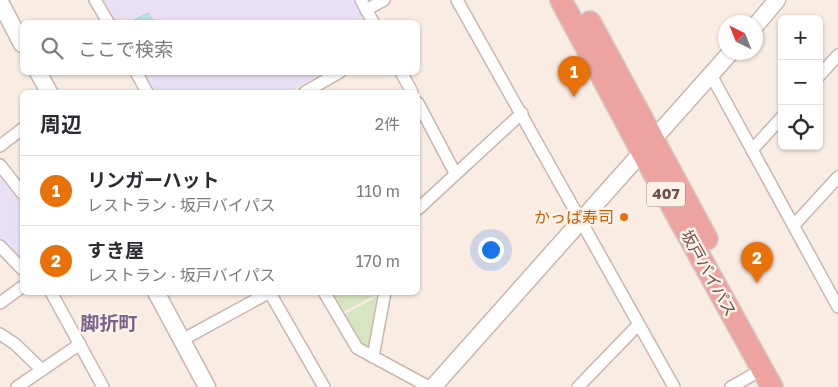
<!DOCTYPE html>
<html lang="ja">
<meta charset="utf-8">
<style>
body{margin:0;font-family:"Golos Text","Noto Sans JP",sans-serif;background:#f2f2f3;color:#2b2b33}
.controls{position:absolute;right:15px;top:15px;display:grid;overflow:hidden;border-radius:8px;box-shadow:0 1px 4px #0004}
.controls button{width:45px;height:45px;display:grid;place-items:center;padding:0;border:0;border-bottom:1px solid #e1e1e2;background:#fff;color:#2b2b33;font:25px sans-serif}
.compass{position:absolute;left:718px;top:15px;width:45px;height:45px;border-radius:50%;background:#fff;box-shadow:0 1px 4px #0004;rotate:317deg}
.you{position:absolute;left:490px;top:249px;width:18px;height:18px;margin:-12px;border:4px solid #fff;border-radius:50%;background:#1a73e8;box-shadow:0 0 0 8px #1a73e833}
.badge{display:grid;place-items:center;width:32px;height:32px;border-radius:50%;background:#d75754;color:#fff;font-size:16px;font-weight:700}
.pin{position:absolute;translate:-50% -41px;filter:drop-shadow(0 1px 2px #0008)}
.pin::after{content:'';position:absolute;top:26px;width:18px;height:15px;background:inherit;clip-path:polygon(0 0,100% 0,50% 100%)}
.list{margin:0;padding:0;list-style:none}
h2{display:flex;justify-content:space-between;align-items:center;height:65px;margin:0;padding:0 20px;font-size:21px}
h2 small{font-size:16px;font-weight:400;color:#7c7c81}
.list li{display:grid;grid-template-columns:32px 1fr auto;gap:15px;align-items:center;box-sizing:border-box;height:70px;padding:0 20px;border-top:1px solid #e1e1e2}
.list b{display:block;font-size:19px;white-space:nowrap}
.list p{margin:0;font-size:16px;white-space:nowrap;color:#7c7c81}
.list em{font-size:16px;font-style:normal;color:#7c7c81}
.icon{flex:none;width:28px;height:28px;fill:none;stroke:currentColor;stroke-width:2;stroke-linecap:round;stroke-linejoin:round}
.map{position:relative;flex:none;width:838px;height:387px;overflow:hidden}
.search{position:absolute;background:#fff;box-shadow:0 1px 4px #0004;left:20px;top:20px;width:400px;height:55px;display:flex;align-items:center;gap:12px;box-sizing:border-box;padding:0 18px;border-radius:8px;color:#7c7c81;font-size:19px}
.panel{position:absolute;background:#fff;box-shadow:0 1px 4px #0004;left:20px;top:90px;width:400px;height:205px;border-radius:8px}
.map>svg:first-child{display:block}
.education{fill:#e9e0f5}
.green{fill:#d8e5c3}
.water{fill:#bae0de;stroke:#a1d1cf}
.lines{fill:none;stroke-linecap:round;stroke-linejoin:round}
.street-casing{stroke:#cbb5ae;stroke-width:14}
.secondary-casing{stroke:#ceb4ab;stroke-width:19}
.highway-casing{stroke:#d4cbc9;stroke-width:24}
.street{stroke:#fff;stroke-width:11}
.secondary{stroke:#fff;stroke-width:16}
.highway{stroke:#eda4a0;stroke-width:21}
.food-dot{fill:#e8710a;stroke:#fdf1e8;stroke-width:2}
.labels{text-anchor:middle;stroke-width:5;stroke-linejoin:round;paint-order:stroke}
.shield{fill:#fdf1e8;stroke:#99817b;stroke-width:1}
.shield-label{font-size:15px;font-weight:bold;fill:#6e514c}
.food-label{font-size:16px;fill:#c56008;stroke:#fdf1e8;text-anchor:end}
.street-label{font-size:16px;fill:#6e514c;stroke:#fdf1e8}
.quarter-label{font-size:19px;font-weight:bold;fill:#76648b;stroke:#fdf1e8}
</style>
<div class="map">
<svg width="838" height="387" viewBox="0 0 838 387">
<rect width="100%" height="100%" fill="#f9ece3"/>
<g class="education">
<polygon points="101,0 354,0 367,22 114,22"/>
<polygon points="142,73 324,73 289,92 153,92"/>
<polygon points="0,174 22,201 22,260 0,239"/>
</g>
<g class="green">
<polygon points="332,293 379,293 343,312"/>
<polygon points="382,294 371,344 367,346 361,343 345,314"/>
</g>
<polygon class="water" points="148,13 154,22 131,22"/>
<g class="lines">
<defs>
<g id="street">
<polyline points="95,0 108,22"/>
<polyline points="361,0 373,22"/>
<polyline points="457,0 674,387"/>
<polyline points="366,10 384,0"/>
<polyline points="136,72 147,92"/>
<polyline points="401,72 412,92"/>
<polyline points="711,75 838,307"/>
<polyline points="819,76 838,55"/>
<polyline points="305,92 340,72"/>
<polyline points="418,103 455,173"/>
<polyline points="0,146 22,129"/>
<polyline points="752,150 782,117"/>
<polyline points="0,165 22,193"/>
<polyline points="418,209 522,113"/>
<polyline points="794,225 838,177"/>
<polyline points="0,246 22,269"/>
<polyline points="51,292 103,387"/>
<polyline points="324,292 357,348 429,387"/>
<polyline points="270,293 324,387"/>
<polyline points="0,303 22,287"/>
<polyline points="0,334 15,344 42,370"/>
<polyline points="182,340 270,292"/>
<polyline points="373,357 385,292"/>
<polyline points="17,387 80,344"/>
<polyline points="578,387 638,325"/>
<polyline points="731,387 763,369"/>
</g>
<g id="secondary">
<polyline points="0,2 22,44"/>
<polyline points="756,25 777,0"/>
<polyline points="38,72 49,92"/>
<polyline points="156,292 207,387"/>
<polyline points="433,387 731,52"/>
</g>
<g id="highway">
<polyline points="561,0 642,152 772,387"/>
<polyline points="590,22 707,239"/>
</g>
</defs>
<use href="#street" class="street-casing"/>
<use href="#secondary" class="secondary-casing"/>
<use href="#highway" class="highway-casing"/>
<use href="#street" class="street"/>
<use href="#secondary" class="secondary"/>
<use href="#highway" class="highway"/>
</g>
<circle class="food-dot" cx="624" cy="217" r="5"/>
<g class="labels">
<rect class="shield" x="647" y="181.5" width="38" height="25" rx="4"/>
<g class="shield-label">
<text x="666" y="199">407</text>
</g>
<g class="food-label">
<text x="614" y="223">かっぱ寿司</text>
</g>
<g class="street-label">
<text transform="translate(709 273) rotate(61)" y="6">坂戸バイパス</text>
</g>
<g class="quarter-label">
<text x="109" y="330">脚折町</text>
</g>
</g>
</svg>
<div class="controls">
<button>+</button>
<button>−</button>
<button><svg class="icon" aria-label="locate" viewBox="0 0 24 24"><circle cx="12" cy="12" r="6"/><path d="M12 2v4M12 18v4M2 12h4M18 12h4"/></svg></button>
</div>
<svg class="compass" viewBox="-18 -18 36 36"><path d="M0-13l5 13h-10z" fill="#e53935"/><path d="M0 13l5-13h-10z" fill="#7c7c81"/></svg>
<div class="you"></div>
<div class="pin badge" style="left:574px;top:97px;background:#e8710a">1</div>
<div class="pin badge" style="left:757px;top:283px;background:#e8710a">2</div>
<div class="search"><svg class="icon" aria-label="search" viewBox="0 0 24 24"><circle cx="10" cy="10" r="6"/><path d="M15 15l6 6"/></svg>ここで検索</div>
<section class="panel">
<h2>周辺<small>2件</small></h2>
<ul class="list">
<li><span class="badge" style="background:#e8710a">1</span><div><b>リンガーハット</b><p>レストラン · 坂戸バイパス</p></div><em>110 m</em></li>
<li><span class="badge" style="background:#e8710a">2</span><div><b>すき屋</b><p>レストラン · 坂戸バイパス</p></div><em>170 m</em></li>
</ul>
</section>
</div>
